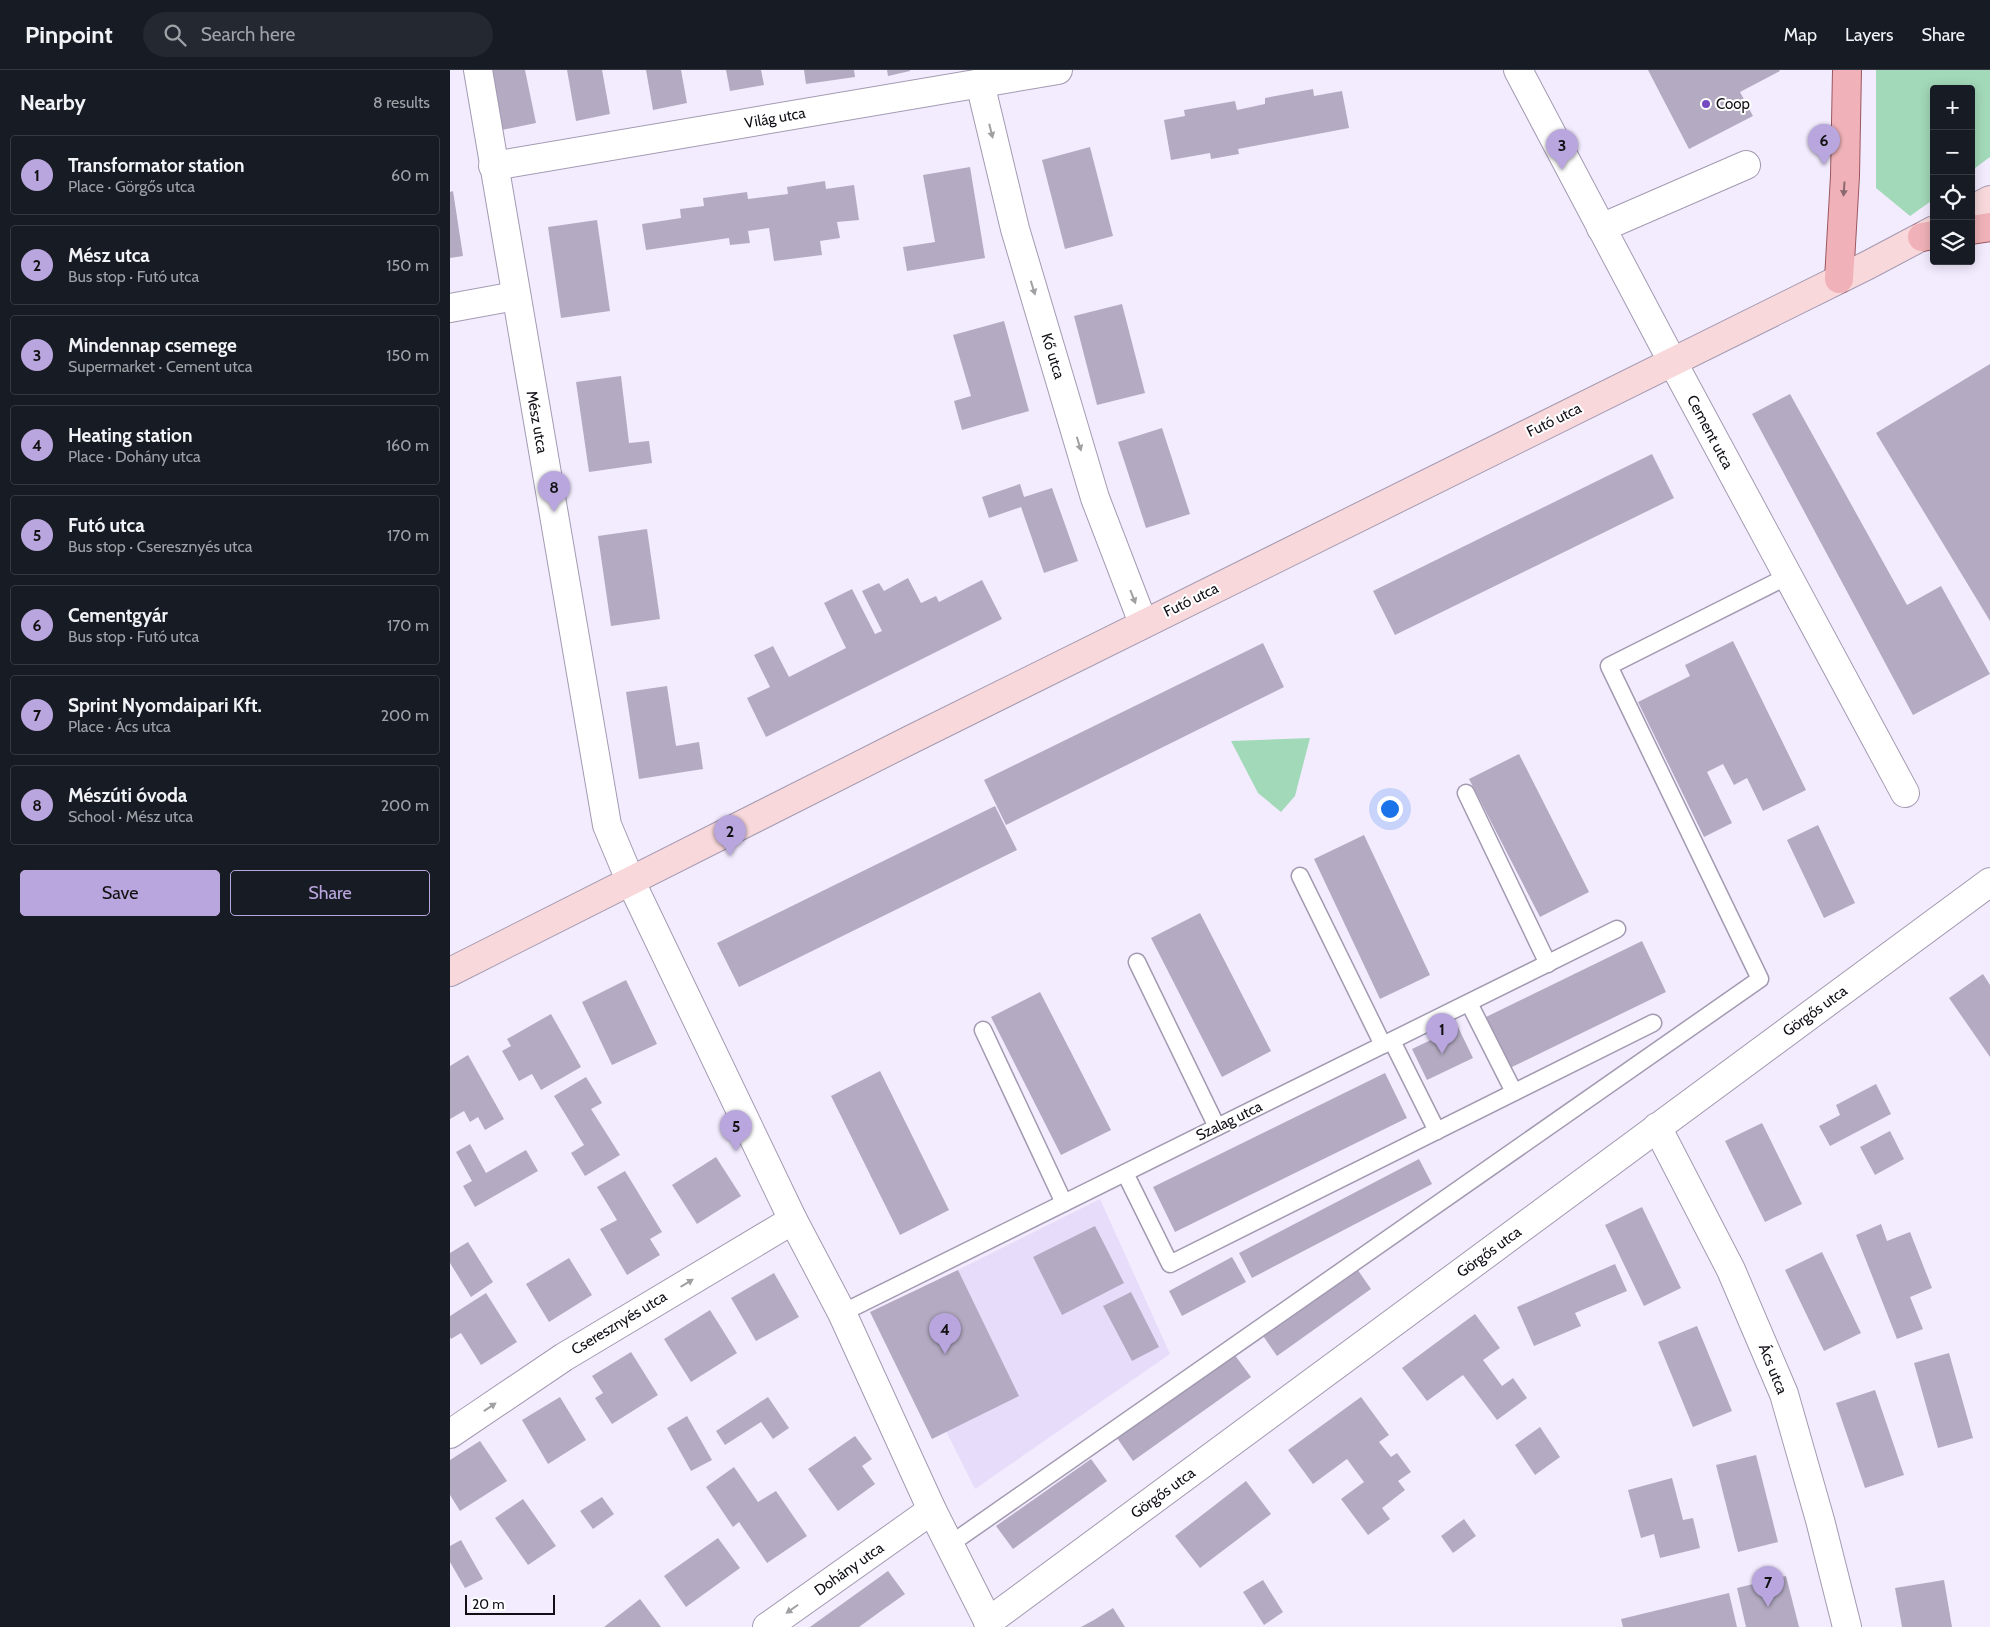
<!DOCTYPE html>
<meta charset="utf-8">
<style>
body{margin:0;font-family:Cabin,sans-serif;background:#242831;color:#f1f3f6}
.controls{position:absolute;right:15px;top:15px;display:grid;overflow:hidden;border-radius:5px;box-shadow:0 2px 12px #0003}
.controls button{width:45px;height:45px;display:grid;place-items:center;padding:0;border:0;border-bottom:1px solid #363941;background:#171b24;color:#f1f3f6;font:25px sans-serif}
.scale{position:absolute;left:15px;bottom:12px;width:90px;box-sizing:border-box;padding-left:5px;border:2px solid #110e16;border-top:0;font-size:14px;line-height:18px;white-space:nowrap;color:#110e16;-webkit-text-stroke:4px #fff;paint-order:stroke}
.you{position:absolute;left:939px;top:738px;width:18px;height:18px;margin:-12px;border:4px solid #fff;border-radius:50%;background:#1a73e8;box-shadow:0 0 0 8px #1a73e833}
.badge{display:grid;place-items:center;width:32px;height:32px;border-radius:50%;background:#b9a6de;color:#111;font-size:16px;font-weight:700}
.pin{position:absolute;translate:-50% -41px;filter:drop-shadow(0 1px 2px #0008)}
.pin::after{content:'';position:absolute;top:26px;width:18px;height:15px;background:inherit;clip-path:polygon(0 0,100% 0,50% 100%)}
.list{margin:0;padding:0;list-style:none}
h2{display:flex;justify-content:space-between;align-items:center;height:65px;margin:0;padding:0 20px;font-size:21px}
h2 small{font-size:16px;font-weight:400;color:#9ea1a6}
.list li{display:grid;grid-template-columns:32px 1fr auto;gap:15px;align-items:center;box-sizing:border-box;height:80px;margin:0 10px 10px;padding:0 10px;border:1px solid #363941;border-radius:5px}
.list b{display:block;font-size:19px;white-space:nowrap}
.list p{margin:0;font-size:16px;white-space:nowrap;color:#9ea1a6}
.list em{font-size:16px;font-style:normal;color:#9ea1a6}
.actions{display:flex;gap:10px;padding:15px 20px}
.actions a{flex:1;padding:11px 0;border:1px solid #b9a6de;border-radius:5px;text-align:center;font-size:18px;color:#b9a6de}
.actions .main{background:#b9a6de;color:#111}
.icon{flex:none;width:28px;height:28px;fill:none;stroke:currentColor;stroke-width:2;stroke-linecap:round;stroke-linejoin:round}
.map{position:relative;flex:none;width:1540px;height:1557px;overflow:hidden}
header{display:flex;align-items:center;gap:30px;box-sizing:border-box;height:70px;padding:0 25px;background:#171b24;border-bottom:1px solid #363941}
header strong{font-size:24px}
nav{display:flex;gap:28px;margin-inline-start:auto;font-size:18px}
.search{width:350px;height:45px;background:#242831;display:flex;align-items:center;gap:12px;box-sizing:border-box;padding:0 18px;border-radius:28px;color:#9ea1a6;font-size:19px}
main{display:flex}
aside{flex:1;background:#171b24}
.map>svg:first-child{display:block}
.built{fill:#e8dcfb}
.green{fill:#a2d9b8}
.building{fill:#b4abc2}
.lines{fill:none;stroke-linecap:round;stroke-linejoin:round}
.lane-casing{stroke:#a39ab1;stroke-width:19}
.street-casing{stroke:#a39ab1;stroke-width:30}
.secondary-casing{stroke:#a39ab1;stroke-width:30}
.primary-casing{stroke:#9b5760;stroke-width:30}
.lane{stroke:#fff;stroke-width:16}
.street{stroke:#fff;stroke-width:28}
.secondary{stroke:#f8d8db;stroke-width:28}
.primary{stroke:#f0b2b8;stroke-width:28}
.oneway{fill:#a09fa2}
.oneway2{fill:#8c686f}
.poi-dot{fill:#7549c1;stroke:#fff;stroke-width:2}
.labels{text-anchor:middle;stroke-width:4;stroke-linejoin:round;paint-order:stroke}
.poi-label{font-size:15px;fill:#110e16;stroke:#fff;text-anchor:start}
.street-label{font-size:15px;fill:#110e16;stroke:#fff}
</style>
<header>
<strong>Pinpoint</strong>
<div class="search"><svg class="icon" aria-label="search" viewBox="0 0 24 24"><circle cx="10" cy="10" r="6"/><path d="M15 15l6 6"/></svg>Search here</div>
<nav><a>Map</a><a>Layers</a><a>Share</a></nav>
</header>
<main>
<aside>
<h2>Nearby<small>8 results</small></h2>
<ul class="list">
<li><span class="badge">1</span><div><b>Transformator station</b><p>Place · Görgős utca</p></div><em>60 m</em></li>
<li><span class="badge">2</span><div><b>Mész utca</b><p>Bus stop · Futó utca</p></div><em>150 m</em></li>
<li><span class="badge">3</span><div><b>Mindennap csemege</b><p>Supermarket · Cement utca</p></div><em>150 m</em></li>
<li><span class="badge">4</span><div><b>Heating station</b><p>Place · Dohány utca</p></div><em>160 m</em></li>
<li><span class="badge">5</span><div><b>Futó utca</b><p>Bus stop · Cseresznyés utca</p></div><em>170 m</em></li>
<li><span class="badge">6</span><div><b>Cementgyár</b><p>Bus stop · Futó utca</p></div><em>170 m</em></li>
<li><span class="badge">7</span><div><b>Sprint Nyomdaipari Kft.</b><p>Place · Ács utca</p></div><em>200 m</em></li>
<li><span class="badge">8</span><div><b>Mészúti óvoda</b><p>School · Mész utca</p></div><em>200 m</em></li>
</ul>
<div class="actions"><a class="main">Save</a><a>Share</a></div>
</aside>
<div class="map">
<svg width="1540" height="1557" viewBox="0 0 1540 1557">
<rect width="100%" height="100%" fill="#f3ecff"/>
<polygon class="built" points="650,1129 720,1284 525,1419 434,1237"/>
<g class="green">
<polygon points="1426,0 1540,0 1540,87 1521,101 1521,19 1484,19 1484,129 1460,146 1426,118"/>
<polygon points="860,668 845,726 831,742 808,723 781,671"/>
</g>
<g class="building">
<polygon points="40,0 75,0 86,53 52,60"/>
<polygon points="117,0 152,0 160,44 126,51"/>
<polygon points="196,0 231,0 237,33 203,40"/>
<polygon points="276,0 311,0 314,15 280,21"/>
<polygon points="354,0 404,0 405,7 356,14"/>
<polygon points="437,0 460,0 460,1 438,6"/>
<polygon points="1198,0 1329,0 1330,1 1290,22 1303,46 1239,79"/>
<polygon points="863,19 864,26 892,21 899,58 788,79 789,84 761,89 760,83 721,90 714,50 735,46 734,40 785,31 787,40 815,34 815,28"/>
<polygon points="640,77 663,166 615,179 592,90"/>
<polygon points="520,97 535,188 457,201 453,177 485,172 473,105"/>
<polygon points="375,111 376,119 404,115 409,150 387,152 390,168 370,171 372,185 324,191 319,158 298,161 300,173 280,175 279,168 196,180 192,154 231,148 230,139 254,136 253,128 297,122 298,129 338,124 337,117"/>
<polygon points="3,121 13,186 0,188 0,122"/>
<polygon points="147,150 160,241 111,248 98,157"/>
<polygon points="672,234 695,323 647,335 624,246"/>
<polygon points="554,251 579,341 512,360 504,331 521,326 503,265"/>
<polygon points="1540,294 1540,551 1426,363"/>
<polygon points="171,306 179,373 199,371 202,393 139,402 126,312"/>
<polygon points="1340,324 1457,535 1491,516 1540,604 1463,645 1302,344"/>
<polygon points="712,358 740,444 696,458 668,372"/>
<polygon points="1202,384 1224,428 945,565 923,521"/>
<polygon points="570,414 574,427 602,418 628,491 594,503 571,437 539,448 532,427"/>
<polygon points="197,459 210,549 161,556 148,466"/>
<polygon points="458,508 471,533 486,526 489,532 532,510 552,549 316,667 297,628 320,617 304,585 323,576 339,607 396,578 374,533 402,519 425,564 432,561 412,521 429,513 434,521"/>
<polygon points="1283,571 1356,720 1313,741 1297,708 1284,715 1273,694 1257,702 1282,753 1254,767 1188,632 1240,606 1235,595"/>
<polygon points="813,573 834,617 556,755 534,710"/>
<polygon points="217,616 226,676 249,672 253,699 189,709 176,622"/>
<polygon points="1069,684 1139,822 1090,847 1019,709"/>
<polygon points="545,736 567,780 289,917 267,873"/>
<polygon points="1368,755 1405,833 1374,848 1337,770"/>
<polygon points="914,765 980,905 930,929 864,789"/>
<polygon points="750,843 821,981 772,1007 701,868"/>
<polygon points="1192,871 1216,922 1060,998 1036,947"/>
<polygon points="1533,904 1540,915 1540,987 1499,928"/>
<polygon points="176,910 207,974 162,995 132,932"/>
<polygon points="590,922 661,1060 611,1085 541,947"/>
<polygon points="101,944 131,997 91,1020 82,1004 69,1011 52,981 61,976 57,969"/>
<polygon points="1008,957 1023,988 977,1010 962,979"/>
<polygon points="18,985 54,1049 35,1060 28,1047 20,1052 14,1041 0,1049 0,996"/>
<polygon points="430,1001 499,1140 450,1165 381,1026"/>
<polygon points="935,1003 957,1048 725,1162 703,1117"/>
<polygon points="136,1007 152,1033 141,1039 170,1085 135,1106 121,1083 134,1075 104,1026"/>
<polygon points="1426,1014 1441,1044 1380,1076 1369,1056 1390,1045 1386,1035"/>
<polygon points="1312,1053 1352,1134 1315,1152 1275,1071"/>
<polygon points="1440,1061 1454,1089 1425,1105 1410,1077"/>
<polygon points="20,1074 36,1103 76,1080 88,1101 25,1137 13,1116 22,1111 6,1082"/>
<polygon points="266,1087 291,1126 247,1154 222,1115"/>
<polygon points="969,1089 982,1114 802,1208 789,1183"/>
<polygon points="175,1101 212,1162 200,1169 210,1185 177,1205 150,1159 167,1150 147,1117"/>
<polygon points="1192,1137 1231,1218 1194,1236 1155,1155"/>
<polygon points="1431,1154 1437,1171 1460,1162 1482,1218 1460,1227 1473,1259 1447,1269 1406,1165"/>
<polygon points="645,1156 674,1213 612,1245 583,1187"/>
<polygon points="18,1172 43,1212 21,1227 0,1193 0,1183"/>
<polygon points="1372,1182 1411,1263 1374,1281 1335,1200"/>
<polygon points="782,1187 796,1212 732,1246 719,1221"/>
<polygon points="119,1188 142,1225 99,1252 76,1214"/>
<polygon points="1165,1194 1177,1221 1125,1243 1131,1256 1084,1276 1067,1237"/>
<polygon points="905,1196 921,1219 827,1286 811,1263"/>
<polygon points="508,1200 569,1326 482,1369 420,1242"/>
<polygon points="324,1203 349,1247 306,1271 281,1228"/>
<polygon points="681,1222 709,1277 682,1291 653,1236"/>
<polygon points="36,1223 67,1272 31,1295 11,1263 1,1269 0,1267 0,1246"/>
<polygon points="260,1240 287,1283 241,1312 214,1269"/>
<polygon points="1025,1244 1050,1278 1033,1290 1052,1316 1063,1308 1077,1328 1047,1350 1013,1305 977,1331 952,1298"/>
<polygon points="1247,1256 1282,1341 1243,1357 1208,1272"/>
<polygon points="181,1282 208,1325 162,1354 145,1328 153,1323 142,1306"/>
<polygon points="1499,1283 1523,1368 1488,1378 1464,1293"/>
<polygon points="784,1284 801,1307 683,1391 667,1368"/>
<polygon points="1425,1320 1454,1405 1415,1418 1386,1333"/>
<polygon points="110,1327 136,1370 98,1394 72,1350"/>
<polygon points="318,1327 339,1358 323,1369 311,1352 275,1375 266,1361"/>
<polygon points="911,1327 939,1365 929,1372 941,1387 947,1383 961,1402 948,1411 955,1420 932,1438 940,1449 918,1465 891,1429 914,1412 897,1389 863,1414 838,1380"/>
<polygon points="237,1346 262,1390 241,1401 217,1358"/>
<polygon points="1090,1357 1110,1387 1085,1405 1065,1375"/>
<polygon points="405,1366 422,1389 412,1396 425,1414 388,1441 358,1399"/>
<polygon points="30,1371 57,1411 10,1441 0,1425 0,1390"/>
<polygon points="1306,1385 1328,1472 1288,1482 1266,1395"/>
<polygon points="641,1389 657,1411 563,1479 546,1456"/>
<polygon points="284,1397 308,1432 326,1421 357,1466 317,1493 289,1452 283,1457 256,1417"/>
<polygon points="1222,1408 1233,1450 1243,1448 1250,1478 1210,1488 1204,1464 1191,1468 1178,1420"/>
<polygon points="796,1411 821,1444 750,1498 725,1466"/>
<polygon points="152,1427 164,1444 143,1459 130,1441"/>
<polygon points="73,1429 106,1476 78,1495 45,1448"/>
<polygon points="1014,1449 1026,1466 1003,1483 991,1466"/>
<polygon points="268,1468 290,1498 236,1537 214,1506"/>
<polygon points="11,1470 33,1509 15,1518 0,1492 0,1476"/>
<polygon points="438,1501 455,1524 431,1541 409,1557 360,1557"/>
<polygon points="1336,1506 1349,1557 1296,1557 1287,1518"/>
<polygon points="813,1510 833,1542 814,1555 793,1522"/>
<polygon points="1494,1510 1502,1557 1452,1557 1445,1518"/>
<polygon points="1279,1523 1287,1557 1173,1557 1171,1549"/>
<polygon points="190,1529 211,1557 154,1557"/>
<polygon points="663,1538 675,1557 631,1557 644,1550"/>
</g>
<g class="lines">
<defs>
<g id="lane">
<polyline points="1016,723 1098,894"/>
<polyline points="850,806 933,975"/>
<polyline points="687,892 767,1057"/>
<polyline points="1019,933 1064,1022"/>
<polyline points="533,960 614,1133"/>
<polyline points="942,971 987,1061"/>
<polyline points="675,1103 720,1194 1203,953"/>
<polyline points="392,1243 1167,859"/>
<polyline points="499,1475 1310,909 1159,596 1338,506"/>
</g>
<g id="street">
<polyline points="28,0 157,755 180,810 343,1150 392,1243 482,1440 541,1557"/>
<polyline points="1068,0 1222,291 1455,723"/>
<polyline points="530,13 565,159 645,428 693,553"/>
<polyline points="43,96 608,0"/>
<polyline points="1151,158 1296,95"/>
<polyline points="0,238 65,226"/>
<polyline points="1207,1057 1281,1200 1334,1324 1370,1450 1397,1557"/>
<polyline points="0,1364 114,1287 343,1150"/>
<polyline points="538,1552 1540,812"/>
<polyline points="317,1557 482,1440"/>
</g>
<g id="secondary">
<polyline points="1521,140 1540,130"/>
<polyline points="0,902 460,670 1418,195 1484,160"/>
</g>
<g id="primary">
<polyline points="1521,160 1540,157"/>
<polyline points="1472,167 1484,165"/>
<polyline points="1389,209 1395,106 1397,0"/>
</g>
</defs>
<use href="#lane" class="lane-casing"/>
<use href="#street" class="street-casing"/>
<use href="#secondary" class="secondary-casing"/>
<use href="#primary" class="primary-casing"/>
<use href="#lane" class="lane"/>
<use href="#street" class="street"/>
<use href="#secondary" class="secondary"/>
<use href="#primary" class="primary"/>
</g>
<defs><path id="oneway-solid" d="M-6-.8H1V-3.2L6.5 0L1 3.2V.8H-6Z" transform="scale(1.25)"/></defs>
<g class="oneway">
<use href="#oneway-solid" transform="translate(541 61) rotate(76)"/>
<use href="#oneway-solid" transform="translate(583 218) rotate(73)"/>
<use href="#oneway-solid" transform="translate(629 374) rotate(73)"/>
<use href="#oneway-solid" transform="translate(683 527) rotate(69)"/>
<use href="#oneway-solid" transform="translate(237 1213) rotate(-31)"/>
<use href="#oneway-solid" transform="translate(40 1337) rotate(-34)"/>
<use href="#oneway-solid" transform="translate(342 1539) rotate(145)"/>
</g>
<use class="oneway2" href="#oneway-solid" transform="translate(1394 119) rotate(94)"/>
<circle class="poi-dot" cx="1256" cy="34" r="5"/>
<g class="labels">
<g class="poi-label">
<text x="1266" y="39">Coop</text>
</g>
<g class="street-label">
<text transform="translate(325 48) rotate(-10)" y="5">Világ utca</text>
<text transform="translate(603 286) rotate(73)" y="5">Kő utca</text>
<text transform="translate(1104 350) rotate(-26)" y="5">Futó utca</text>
<text transform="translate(87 352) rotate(80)" y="5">Mész utca</text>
<text transform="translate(1260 362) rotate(62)" y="5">Cement utca</text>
<text transform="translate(741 530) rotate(-26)" y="5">Futó utca</text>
<text transform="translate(1365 941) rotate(-36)" y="5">Görgős utca</text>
<text transform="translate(779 1051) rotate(-26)" y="5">Szalag utca</text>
<text transform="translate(1039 1182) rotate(-36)" y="5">Görgős utca</text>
<text transform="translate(169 1253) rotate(-31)" y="5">Cseresznyés utca</text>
<text transform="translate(1323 1299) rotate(68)" y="5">Ács utca</text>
<text transform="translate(713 1423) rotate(-36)" y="5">Görgős utca</text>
<text transform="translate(399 1499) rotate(-35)" y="5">Dohány utca</text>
</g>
</g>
</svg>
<div class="controls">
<button>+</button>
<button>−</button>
<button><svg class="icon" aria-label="locate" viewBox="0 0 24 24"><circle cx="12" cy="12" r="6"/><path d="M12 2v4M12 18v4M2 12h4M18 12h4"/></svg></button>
<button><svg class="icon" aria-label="layers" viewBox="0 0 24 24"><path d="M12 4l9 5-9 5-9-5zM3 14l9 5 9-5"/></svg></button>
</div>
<div class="scale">20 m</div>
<div class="you"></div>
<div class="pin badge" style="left:992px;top:984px">1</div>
<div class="pin badge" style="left:280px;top:786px">2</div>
<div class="pin badge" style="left:1112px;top:100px">3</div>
<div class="pin badge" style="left:495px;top:1284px">4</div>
<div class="pin badge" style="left:286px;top:1081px">5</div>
<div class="pin badge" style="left:1374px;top:95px">6</div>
<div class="pin badge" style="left:1318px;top:1537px">7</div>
<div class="pin badge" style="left:104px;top:442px">8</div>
</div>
</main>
